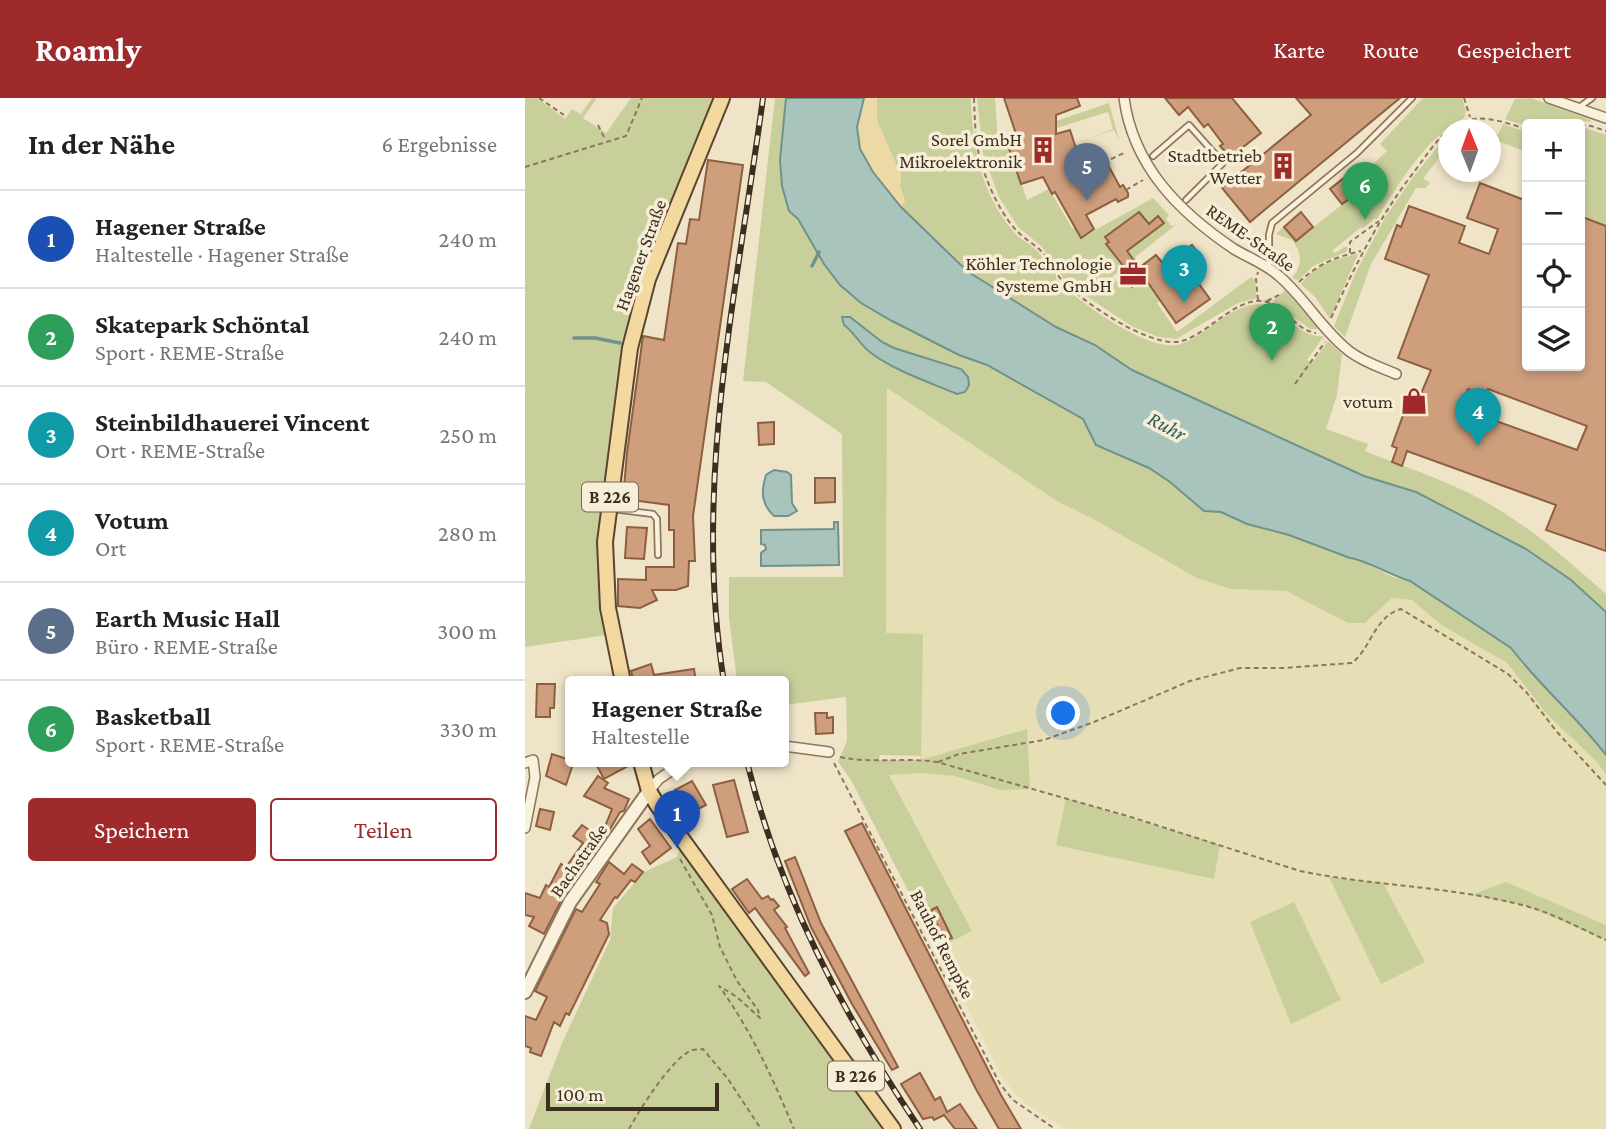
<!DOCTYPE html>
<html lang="de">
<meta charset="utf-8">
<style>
body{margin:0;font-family:"Crimson Pro",serif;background:#f6f6f6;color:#222}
.controls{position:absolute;right:21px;top:21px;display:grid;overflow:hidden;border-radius:7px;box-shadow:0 4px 10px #0003}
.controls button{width:63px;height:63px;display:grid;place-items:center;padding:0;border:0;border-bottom:2px solid #e0e0e0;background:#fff;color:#222;font:35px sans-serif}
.compass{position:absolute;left:913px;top:21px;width:63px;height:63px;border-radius:50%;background:#fff;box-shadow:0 4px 10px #0003;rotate:359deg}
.scale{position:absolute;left:21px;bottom:18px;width:173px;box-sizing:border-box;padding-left:7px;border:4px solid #3d2e20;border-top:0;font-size:19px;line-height:24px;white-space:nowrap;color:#3d2e20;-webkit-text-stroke:5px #f7eed8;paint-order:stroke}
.you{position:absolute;left:539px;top:616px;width:24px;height:24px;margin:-18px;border:5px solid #fff;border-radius:50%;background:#1a73e8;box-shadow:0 0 0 10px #1a73e833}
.badge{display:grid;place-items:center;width:46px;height:46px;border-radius:50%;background:#9e2a2b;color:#fff;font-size:23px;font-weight:700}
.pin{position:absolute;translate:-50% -58px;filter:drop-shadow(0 2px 4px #0008)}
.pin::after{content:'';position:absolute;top:37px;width:24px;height:21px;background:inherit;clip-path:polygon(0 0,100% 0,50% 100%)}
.popup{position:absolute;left:40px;top:578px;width:224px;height:91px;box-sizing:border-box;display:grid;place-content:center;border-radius:7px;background:#fff;filter:drop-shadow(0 2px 5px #0005);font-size:23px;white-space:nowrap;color:#767676}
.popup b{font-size:26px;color:#222}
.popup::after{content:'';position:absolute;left:50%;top:100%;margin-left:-14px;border:14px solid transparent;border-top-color:#fff}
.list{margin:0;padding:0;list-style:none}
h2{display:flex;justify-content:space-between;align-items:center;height:91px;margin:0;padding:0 28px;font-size:30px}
h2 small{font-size:23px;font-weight:400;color:#767676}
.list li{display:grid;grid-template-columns:46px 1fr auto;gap:21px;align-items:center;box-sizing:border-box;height:98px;padding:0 28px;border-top:2px solid #e0e0e0}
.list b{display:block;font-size:26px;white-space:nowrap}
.list p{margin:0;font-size:23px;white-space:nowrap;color:#767676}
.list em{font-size:23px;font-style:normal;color:#767676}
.actions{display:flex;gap:14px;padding:21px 28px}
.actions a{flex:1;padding:16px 0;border:2px solid #9e2a2b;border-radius:7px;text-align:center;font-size:24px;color:#9e2a2b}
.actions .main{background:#9e2a2b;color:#fff}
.icon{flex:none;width:38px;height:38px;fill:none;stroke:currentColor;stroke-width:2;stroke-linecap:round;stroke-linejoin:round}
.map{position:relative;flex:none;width:1081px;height:1031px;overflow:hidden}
header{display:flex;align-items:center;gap:42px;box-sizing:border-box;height:98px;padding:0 35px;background:#9e2a2b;color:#fff}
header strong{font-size:33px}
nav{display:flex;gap:38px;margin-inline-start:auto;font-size:24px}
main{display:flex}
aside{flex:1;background:#fff}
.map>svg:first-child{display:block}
.farmland{fill:#e6deb5}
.green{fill:#c9cf9b}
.sand{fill:#ecd9a5}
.water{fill:#a9c4bc;stroke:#6f938a;stroke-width:2}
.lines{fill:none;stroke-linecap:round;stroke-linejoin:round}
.stream{stroke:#6f938a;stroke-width:3.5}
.building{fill:#cf9f7d;stroke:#8d5f41;stroke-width:2;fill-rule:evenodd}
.service-casing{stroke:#8d765c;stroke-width:8}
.minor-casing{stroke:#8d765c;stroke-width:12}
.tertiary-casing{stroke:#8d765c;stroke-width:16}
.primary-casing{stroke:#5b4430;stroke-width:18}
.path{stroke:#8d765c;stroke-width:2;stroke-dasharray:5 3.5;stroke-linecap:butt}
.service{stroke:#faf1dc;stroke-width:4.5}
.minor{stroke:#faf1dc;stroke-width:9}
.tertiary{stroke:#faf1dc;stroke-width:12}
.primary{stroke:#f3d9a0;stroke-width:14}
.rail-casing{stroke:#3d2e20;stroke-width:6}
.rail{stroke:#f7eed8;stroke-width:3.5;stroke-dasharray:10;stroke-linecap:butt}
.labels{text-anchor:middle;stroke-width:7;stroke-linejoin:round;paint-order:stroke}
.shield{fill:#f7eed8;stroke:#756857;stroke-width:2}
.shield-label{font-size:18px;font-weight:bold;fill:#3d2e20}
.poi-label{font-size:19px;fill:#3d2e20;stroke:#f7eed8;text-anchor:end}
.street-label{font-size:19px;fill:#3d2e20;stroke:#f7eed8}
.water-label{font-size:21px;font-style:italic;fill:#2f5d5a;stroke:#f7eed8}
</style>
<header>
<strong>Roamly</strong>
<nav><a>Karte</a><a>Route</a><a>Gespeichert</a></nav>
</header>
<main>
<aside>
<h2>In der Nähe<small>6 Ergebnisse</small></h2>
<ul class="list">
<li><span class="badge" style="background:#1a4fb4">1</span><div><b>Hagener Straße</b><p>Haltestelle · Hagener Straße</p></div><em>240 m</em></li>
<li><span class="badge" style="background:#2e9e5b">2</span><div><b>Skatepark Schöntal</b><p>Sport · REME-Straße</p></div><em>240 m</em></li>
<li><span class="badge" style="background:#0f9aa8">3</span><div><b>Steinbildhauerei Vincent</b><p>Ort · REME-Straße</p></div><em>250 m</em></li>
<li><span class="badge" style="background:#0f9aa8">4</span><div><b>Votum</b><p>Ort</p></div><em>280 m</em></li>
<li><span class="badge" style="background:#5c6f8a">5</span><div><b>Earth Music Hall</b><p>Büro · REME-Straße</p></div><em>300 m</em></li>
<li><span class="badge" style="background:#2e9e5b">6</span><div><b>Basketball</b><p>Sport · REME-Straße</p></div><em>330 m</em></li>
</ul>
<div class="actions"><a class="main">Speichern</a><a>Teilen</a></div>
</aside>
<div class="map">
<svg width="1081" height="1031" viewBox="0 0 1081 1031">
<rect width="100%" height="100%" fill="#f0e4c8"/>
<polygon class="farmland" points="362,290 532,403 706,491 761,493 823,525 840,525 867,500 887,502 915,526 982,565 1022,616 1073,665 1081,677 1081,827 981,784 947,797 999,807 1081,842 1081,1031 541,1031 501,1006 488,993 476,977 413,851 447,833 364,676 395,675 430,678 475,692 502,631 395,662 398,536 361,536"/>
<g class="green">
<polygon points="0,0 12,0 40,21 47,11 56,16 67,0 72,0 58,20 81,35 106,0 188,0 177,28 178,34 116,187 80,444 88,536 0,549"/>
<polygon points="250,0 261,0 255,62 257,88 264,113 281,132 299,166 367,223 434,257 462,267 558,321 571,347 624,370 645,384 679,413 696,414 722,426 764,437 825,460 833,461 868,479 885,483 986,550 997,566 1010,577 1066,636 1081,657 1081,677 1073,665 1022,616 982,565 915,526 887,502 867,500 840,525 823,525 761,493 706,491 672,480 572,423 532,403 362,290 361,535 398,536 396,658 355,657 354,662 395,662 502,631 505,691 475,692 430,678 395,675 364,677 447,833 413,851 326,682 313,664 322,643 321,599 259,607 259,584 212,584 204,519 204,479 318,479 317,336 241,284 218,283"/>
<path d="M 352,0 L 446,0 C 447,47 456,96 488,133 C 495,142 506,146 513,154 C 520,161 521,169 531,174 L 531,181 C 553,203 619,252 652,247 C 657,246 662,243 667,241 C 687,229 709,207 734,206 C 757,205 770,241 799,238 L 782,262 L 787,265 L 803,243 L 817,256 L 812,297 L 801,331 L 843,346 L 840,353 C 887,372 937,387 979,415 C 1016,438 1048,467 1081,496 L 1081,514 L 1046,482 L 1001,451 L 891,394 L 839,378 L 607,272 L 570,247 L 531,229 L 442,173 L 376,109 L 380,103 L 375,89 L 376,77 L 352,23 Z"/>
<polygon points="452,0 470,0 473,43 584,5 594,42 589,32 562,41 588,31 583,14 483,45 502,102 524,91 547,130 550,130 556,140 628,100 644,117 641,121 647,128 652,126 610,159 614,167 608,162 587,179 593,185 604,184 607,188 619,182 628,193 635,188 644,196 632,205 652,234 726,179 730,182 732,200 713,205 651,241 634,239 608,229 561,198 539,181 516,148 493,129 474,99 458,56"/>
<path d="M 898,0 L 937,0 L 941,13 L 939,20 C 900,40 875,84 852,121 L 849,121 L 837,131 L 836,129 L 807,153 L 810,155 L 821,148 L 823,151 L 821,154 L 788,168 L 774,182 L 767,180 C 778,167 777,155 767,142 L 751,136 L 759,129 L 771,143 L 834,93 L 830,88 L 842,79 L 840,76 L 847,71 L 846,68 L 862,53 L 855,46 Z"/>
<polygon points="1006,0 1066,22 1065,24 1049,22 1037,26 1002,26 1002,28 982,22 980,21 990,1"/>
<polygon points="978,26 1002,34 1002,54 970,42"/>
<polygon points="1055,28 1081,37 1081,128 1055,118 1055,102 1061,86 1055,83"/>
<polygon points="923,36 923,55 919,53 898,81 905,84 901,90 891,90 846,166 820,239 809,228 831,174 861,118 889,78"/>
<path d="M 833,156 L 805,221 L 791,200 L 776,186 C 791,166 810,161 833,156 Z"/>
<polygon points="760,192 780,210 794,231 785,231 748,203"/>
<polygon points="541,700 695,747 689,781 531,747"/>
<polygon points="156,746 362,1031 4,1031 37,945 85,842 88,810 119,774 152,759"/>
<polygon points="804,779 858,785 900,864 856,886"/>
<polygon points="981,784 1081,827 1081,842 999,807 946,797"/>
<polygon points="769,804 816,902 766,926 725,824"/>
</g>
<path class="sand" d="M 339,0 L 352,0 L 352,23 L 376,77 L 375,89 L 380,103 L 376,109 C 358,85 329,59 332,27 C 333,18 336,9 339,0 Z"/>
<g class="water">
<path d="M 261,0 L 339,0 L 332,29 L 335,51 L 348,74 L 376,109 L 442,173 L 531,229 L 570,247 L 607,272 L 839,378 L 891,394 L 1001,451 L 1046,482 L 1081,514 L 1081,657 C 1052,619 1015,588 986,550 L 885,483 C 867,478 839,461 825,460 L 764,437 L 722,426 L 696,414 L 679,413 L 645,384 L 624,370 L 571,347 L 558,321 L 462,267 L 434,257 L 367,223 L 336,205 L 315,187 L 299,166 L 273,121 L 264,113 L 257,88 L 255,62 Z"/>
<path d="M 317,219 L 325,219 L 357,244 L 369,250 L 436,271 L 443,279 L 444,287 L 440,294 L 432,296 C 404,284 370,273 346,255 C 335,247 330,235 319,227 Z"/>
<path d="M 249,372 L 262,374 L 266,377 L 267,405 L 272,413 L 263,418 L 249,418 C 236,406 236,393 241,377 Z"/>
<polygon points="309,424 313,424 314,467 236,468 236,455 241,451 240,447 236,446 236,432 309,431"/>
</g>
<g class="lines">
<g class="stream">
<polyline points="287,168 294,154"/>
<polyline points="49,240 70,240 95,245"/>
</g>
</g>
<g class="building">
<polygon points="479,0 552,0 555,8 531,17 531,36 545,32 558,72 561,70 564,75 582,65 595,89 598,87 603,95 603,99 593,104 591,101 561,117 569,131 556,140 530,94 527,96 518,79 496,86 482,45 493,42"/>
<polygon points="640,0 707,0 736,35 708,57 704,53 702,56 695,48 698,46 683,26 679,29 663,9 654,17"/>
<polygon points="771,0 875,0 725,124 697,90 786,17"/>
<polygon points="183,62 218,67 168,418 170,463 164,463 163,488 151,492 127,492 132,502 115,510 93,508 93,481 121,482 121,469 149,469 149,432 144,432 144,407 98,401 102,355 118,238 139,242 153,145 161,146 165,121 174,122"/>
<polygon points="834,68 842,78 830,88 834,93 817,106 805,91"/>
<path d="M 955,85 L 1002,103 L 1002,268 L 1055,268 L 1055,118 L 1081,128 L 1081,453 L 1021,432 L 1031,407 L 882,353 L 877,368 L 867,364 L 872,350 L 867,348 L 887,292 L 896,296 L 906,272 L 873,260 L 904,177 L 860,161 L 872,127 L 876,129 L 884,108 L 940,128 L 934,145 L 964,156 L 973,131 L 942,120 ZM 943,291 L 960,297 L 963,291 L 1062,328 L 1052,352 L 935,310 Z"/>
<polygon points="614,114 624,126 633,118 639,125 602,153 613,168 615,169 631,157 640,168 667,147 677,160 648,181 659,196 674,186 685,201 651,225 619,179 607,189 595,173 599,169 581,146 584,144 580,139"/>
<polygon points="776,114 788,129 771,143 759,129"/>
<polygon points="249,324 249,346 234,347 233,325"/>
<polygon points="290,380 310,380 310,404 290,405"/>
<polygon points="102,429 122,430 119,461 100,460"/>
<polygon points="126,566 129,577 169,571 171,584 109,584 106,573"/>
<polygon points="12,586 30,586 29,610 25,610 25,619 11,619"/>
<polygon points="290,615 302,615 302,620 308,619 308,635 291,636"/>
<polygon points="27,656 45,662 48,666 41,687 21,678"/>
<polygon points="70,664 107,664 107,666 79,681"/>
<polygon points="73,678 83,685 79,690 104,701 99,713 95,714 81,738 77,736 87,711 59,698"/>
<polygon points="209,682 223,734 202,739 188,687"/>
<polygon points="167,683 181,707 163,716 150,692"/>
<polygon points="15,711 29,714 25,732 11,728"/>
<polygon points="125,721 146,750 125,766 117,754 125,748 113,731"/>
<polygon points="337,725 476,997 496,1031 474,1031 452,993 320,733"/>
<polygon points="57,727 78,742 62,765 57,762 19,836 4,828 9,819 0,817 0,795 15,800 21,787 24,789 36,766 41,769 58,745 48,738"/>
<polygon points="270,759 296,825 373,969 367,972 327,906 286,829 260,763"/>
<polygon points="84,764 99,776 107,766 118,774 110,784 106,782 92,800 90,799 75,822 82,825 84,836 44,917 41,915 35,928 29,924 16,958 5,954 6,950 0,948 0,918 11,922 22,899 10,893 51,811 57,814 75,786 71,784"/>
<polygon points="222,781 237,801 243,798 246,802 248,801 254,808 249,812 262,829 260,830 284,875 280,878 230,810 224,815 207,791"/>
<polygon points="412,809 427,840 419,843 406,812"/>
<polygon points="395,975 410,1002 415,999 422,1014 435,1006 452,1031 430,1031 419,1017 409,1022 407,1019 398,1021 376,986"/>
</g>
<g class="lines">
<defs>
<g id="service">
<polyline points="1053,10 1067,0"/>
<polyline points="628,58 664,27 698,65 661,102"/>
<polyline points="744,168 744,137 747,125 832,55 887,0"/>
<polyline points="88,411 128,416 132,421 133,457"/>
</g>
<g id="minor">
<path d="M 599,0 C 608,68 654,114 709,151 C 724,160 741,166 754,178 C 780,200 797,232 824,253 C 838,264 855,269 871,276"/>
<polyline points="1024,0 1081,20"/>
<polyline points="259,648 304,654"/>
<polyline points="0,665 8,662 10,679 0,730"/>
<polyline points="124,693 134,681 159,664"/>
</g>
<polyline id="tertiary" points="0,894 45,804 124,693"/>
<g id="primary">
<polyline points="98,584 83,510 80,444 105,250 123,181 197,0"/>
<polyline points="116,664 124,693 133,708 368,1031"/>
</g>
</defs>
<use href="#service" class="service-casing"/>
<use href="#minor" class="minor-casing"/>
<use href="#tertiary" class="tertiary-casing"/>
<use href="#primary" class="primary-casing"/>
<g class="path">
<polyline points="14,0 39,17"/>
<path d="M 449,0 C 450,26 450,54 461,79 C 468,98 479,120 493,134 C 501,142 511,147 518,155 C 524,163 529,173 536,181 C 557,204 620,246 651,244 C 678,242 708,200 737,203 C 759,205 769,232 791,235"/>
<polyline points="939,0 945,19"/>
<polyline points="1047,26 1066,28 1081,33"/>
<polyline points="73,27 80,41"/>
<path d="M 924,32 C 947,11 977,24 1002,31"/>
<polyline points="0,69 101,38 117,0"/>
<polyline points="563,72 601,54"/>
<polyline points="601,92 618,82"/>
<polyline points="825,155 825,144 854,123"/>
<path d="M 774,184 C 795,165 808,160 836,153"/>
<polyline points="733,202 731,181 733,174"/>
<polyline points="742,203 756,196"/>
<path d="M 806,220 C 830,168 854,119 889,74 C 900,59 910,44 923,32"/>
<polyline points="770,286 800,244"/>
<path d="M 315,659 C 347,666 380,659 412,664 L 606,719 L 775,773 C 848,788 924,788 997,807 C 1026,814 1054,830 1081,842"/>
<path d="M 413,664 L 434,656 L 519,642 L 569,624 L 665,583 L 715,570 L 759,570 L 827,565 C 846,550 850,518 876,511 L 983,576 L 1002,595 L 1032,634 L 1081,687"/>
<polyline points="309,665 475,986 488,1002 530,1031"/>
<path d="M 155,761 L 187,817 L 195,849 L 212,883 L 233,912 L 235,920 L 212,899 L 194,888 C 226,932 248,981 269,1031"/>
<path d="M 104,1031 C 115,1011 146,961 167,952 C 170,951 174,952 178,951 L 203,981 L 236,1031"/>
</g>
<use href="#service" class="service"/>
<use href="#minor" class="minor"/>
<use href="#tertiary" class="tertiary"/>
<use href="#primary" class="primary"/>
<defs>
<g id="rail">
<path d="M 199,584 C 167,389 212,193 238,0"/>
<path d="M 222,664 C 255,798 319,918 395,1031"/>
</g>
</defs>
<use href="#rail" class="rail-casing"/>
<use href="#rail" class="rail"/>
</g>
<defs>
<symbol id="building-bare" viewBox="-9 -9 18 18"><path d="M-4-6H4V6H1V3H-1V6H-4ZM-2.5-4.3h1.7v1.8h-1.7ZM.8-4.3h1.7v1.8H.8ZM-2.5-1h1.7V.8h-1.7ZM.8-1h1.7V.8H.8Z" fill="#9e2a2b" stroke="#f7eed8" stroke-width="2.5" paint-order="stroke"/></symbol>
<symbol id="office-bare" viewBox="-9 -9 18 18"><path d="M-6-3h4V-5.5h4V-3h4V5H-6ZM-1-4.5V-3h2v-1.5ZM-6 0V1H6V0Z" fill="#9e2a2b" stroke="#f7eed8" stroke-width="2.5" paint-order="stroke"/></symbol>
<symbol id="shop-bare" viewBox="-9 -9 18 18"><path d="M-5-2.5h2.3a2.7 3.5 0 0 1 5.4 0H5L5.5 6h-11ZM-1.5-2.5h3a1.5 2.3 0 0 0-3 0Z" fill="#9e2a2b" stroke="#f7eed8" stroke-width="2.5" paint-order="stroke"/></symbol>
</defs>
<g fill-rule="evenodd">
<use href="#building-bare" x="499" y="33" width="38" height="38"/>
<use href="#building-bare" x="739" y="49" width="38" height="38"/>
<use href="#office-bare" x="589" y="157" width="38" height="38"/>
<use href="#shop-bare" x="870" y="284" width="38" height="38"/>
</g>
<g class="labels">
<g class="shield">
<rect x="57" y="384.5" width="56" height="29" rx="5"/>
<rect x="303" y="963.5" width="56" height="29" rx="5"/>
</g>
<g class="shield-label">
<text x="85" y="405">B 226</text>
<text x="331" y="984">B 226</text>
</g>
<g class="poi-label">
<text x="497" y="48">Sorel GmbH<tspan x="497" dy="22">Mikroelektronik</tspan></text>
<text x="737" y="64">Stadtbetrieb<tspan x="737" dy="22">Wetter</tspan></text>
<text x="587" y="172">Köhler Technologie<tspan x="587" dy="22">Systeme GmbH</tspan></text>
<text x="868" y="310">votum</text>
</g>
<g class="street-label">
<text transform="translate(726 139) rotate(35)" y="7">REME-Straße</text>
<text transform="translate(115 157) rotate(-70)" y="7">Hagener Straße</text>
<text transform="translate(53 762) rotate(-55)" y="7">Bachstraße</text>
<text transform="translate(418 846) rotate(63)" y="7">Bauhof Rempke</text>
</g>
<g class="water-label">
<text transform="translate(642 328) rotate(28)" y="7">Ruhr</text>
</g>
</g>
</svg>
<div class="controls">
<button>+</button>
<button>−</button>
<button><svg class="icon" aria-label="locate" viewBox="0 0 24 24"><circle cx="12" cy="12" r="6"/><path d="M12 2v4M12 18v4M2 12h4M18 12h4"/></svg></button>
<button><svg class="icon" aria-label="layers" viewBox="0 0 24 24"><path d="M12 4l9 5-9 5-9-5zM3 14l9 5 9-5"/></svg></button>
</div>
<svg class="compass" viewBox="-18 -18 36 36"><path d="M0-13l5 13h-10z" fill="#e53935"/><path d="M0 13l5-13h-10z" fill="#767676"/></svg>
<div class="scale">100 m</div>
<div class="you"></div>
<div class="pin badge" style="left:152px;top:750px;background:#1a4fb4">1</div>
<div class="popup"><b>Hagener Straße</b>Haltestelle</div>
<div class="pin badge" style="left:747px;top:263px;background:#2e9e5b">2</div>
<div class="pin badge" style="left:659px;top:205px;background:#0f9aa8">3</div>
<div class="pin badge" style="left:953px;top:348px;background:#0f9aa8">4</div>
<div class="pin badge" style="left:562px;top:103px;background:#5c6f8a">5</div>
<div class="pin badge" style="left:840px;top:122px;background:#2e9e5b">6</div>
</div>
</main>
